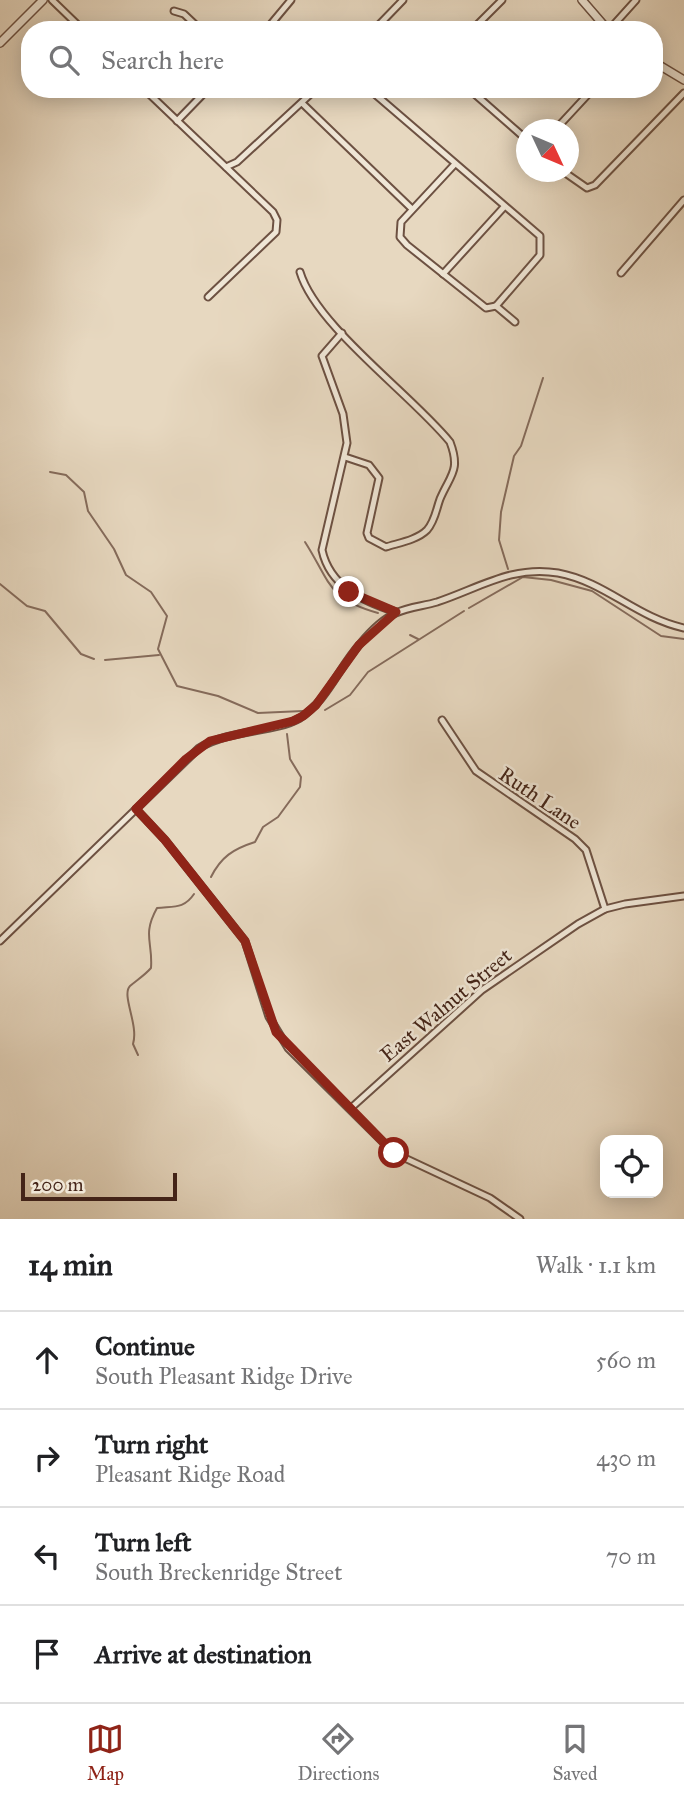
<!DOCTYPE html>
<meta charset="utf-8">
<style>
body{margin:0;font-family:"IM FELL Great Primer",serif;background:#f6f6f6;color:#202124}
.controls{position:absolute;right:21px;bottom:21px;display:grid;overflow:hidden;border-radius:14px;box-shadow:0 4px 18px #0003}
.controls button{width:63px;height:63px;display:grid;place-items:center;padding:0;border:0;border-bottom:2px solid #e0e0e0;background:#fff;color:#202124;font:35px sans-serif}
.compass{position:absolute;left:516px;top:119px;width:63px;height:63px;border-radius:50%;background:#fff;box-shadow:0 4px 18px #0003;rotate:134deg}
.scale{position:absolute;left:21px;bottom:18px;width:156px;box-sizing:border-box;padding-left:7px;border:4px solid #442418;border-top:0;font-size:19px;line-height:24px;white-space:nowrap;color:#442418;-webkit-text-stroke:5px #efe6d6;paint-order:stroke}
.stop{position:absolute;width:21px;height:21px;margin:-16px;border:5px solid #8f2418;border-radius:50%;background:#fff}
.stop.end{background:#8f2418;border-color:#fff;box-shadow:0 2px 7px #0008}
.list{margin:0;padding:0;list-style:none}
h2{display:flex;justify-content:space-between;align-items:center;height:91px;margin:0;padding:0 28px;font-size:30px}
h2 small{font-size:23px;font-weight:400;color:#757577}
.list li{display:grid;grid-template-columns:46px 1fr auto;gap:21px;align-items:center;box-sizing:border-box;height:98px;padding:0 28px;border-top:2px solid #e0e0e0}
.list b{display:block;font-size:26px;white-space:nowrap}
.list p{margin:0;font-size:23px;white-space:nowrap;color:#757577}
.list em{font-size:23px;font-style:normal;color:#757577}
.icon{flex:none;width:38px;height:38px;fill:none;stroke:currentColor;stroke-width:2;stroke-linecap:round;stroke-linejoin:round}
.map{position:relative;flex:none;width:684px;height:1219px;overflow:hidden}
.search{position:absolute;background:#fff;box-shadow:0 4px 18px #0003;left:21px;right:21px;top:21px;height:77px;display:flex;align-items:center;gap:18px;box-sizing:border-box;padding:0 24px;border-radius:28px;color:#757577;font-size:26px}
.sheet{height:483px;background:#fff}
nav{display:flex;justify-content:space-around;align-items:center;box-sizing:border-box;height:98px;border-top:2px solid #e0e0e0;background:#fff;font-size:19px;color:#757577}
nav a{display:grid;justify-items:center;gap:4px}
nav .on{color:#8f2418}
.map>svg:first-child{display:block}
.lines{fill:none;stroke-linecap:round;stroke-linejoin:round}
.stream{stroke:#856b5b;stroke-width:2}
.minor-casing{stroke:#6d5142;stroke-width:9}
.tertiary-casing{stroke:#6d5142;stroke-width:10}
.minor{stroke:#efe6d6;stroke-width:5}
.tertiary{stroke:#efe6d6;stroke-width:7}
.route{stroke:#8f2418;stroke-width:9}
.labels{text-anchor:middle;stroke-width:5;stroke-linejoin:round;paint-order:stroke}
.street-label{font-size:21px;fill:#442418;stroke:#efe6d6}
</style>
<div class="map">
<svg width="684" height="1219" viewBox="0 0 684 1219">
<rect width="100%" height="100%" fill="#e7d8c0"/>
<filter id="stains"><feTurbulence type="fractalNoise" baseFrequency=".00286" numOctaves="4"/><feColorMatrix values="0 0 0 0 .2 0 0 0 0 .09 0 0 0 0 .02 0 0 0 .5 -.17"/></filter>
<radialGradient id="worn" r=".72"><stop offset=".6" stop-color="#630" stop-opacity="0"/><stop offset="1" stop-color="#630" stop-opacity=".3"/></radialGradient>
<g class="lines">
<g class="stream">
<polyline points="50,472 66,475 84,492 88,511 114,549 126,575 151,592 167,616 158,649 177,686 218,696 258,713 303,711"/>
<path d="M 305,542 C 330,581 327,599 378,613"/>
<polyline points="508,569 499,540 501,512 514,456 521,446 543,378"/>
<polyline points="0,584 27,606 45,611 81,654 94,659"/>
<polyline points="469,608 523,577 551,580 592,591 661,636 684,639"/>
<polyline points="410,635 418,639"/>
<polyline points="105,660 159,655"/>
<polyline points="325,710 350,695 368,672 464,611"/>
<path d="M 211,877 C 221,857 233,849 255,842 L 263,827 L 278,817 L 300,787 L 301,777 L 290,759 L 287,734"/>
<path d="M 138,1055 L 133,1044 C 139,1025 121,995 130,986 C 137,980 145,975 151,968 C 153,942 142,935 157,908 C 174,906 184,909 194,894"/>
</g>
<defs>
<g id="minor">
<polyline points="52,0 83,30"/>
<polyline points="174,11 184,14 201,30"/>
<polyline points="266,30 291,0"/>
<polyline points="374,30 403,0"/>
<polyline points="472,30 502,0"/>
<polyline points="609,30 636,0"/>
<polyline points="144,89 273,212 277,220 276,232 208,297"/>
<polyline points="369,89 540,236 540,255 496,306"/>
<polyline points="469,89 526,139"/>
<polyline points="302,103 412,209"/>
<polyline points="177,121 208,89"/>
<polyline points="555,130 593,89"/>
<polyline points="454,165 401,222 400,237 407,245 486,308 496,306"/>
<polyline points="226,167 237,162 316,89"/>
<polyline points="564,172 587,188 595,185 684,93"/>
<path d="M 300,272 C 316,326 412,395 450,442 C 461,471 450,475 440,499 C 436,510 435,521 427,530 C 417,540 398,543 386,547 L 369,538 L 367,533 L 379,478 L 369,465 L 345,457"/>
<polyline points="621,273 684,200"/>
<polyline points="443,274 504,207"/>
<polyline points="496,306 515,322"/>
<path d="M 342,333 L 322,356 L 343,414 L 347,443 L 322,550 C 330,587 363,601 396,612"/>
<polyline points="442,720 476,771 575,839 586,850 605,909"/>
<polyline points="136,809 165,840 245,941 269,1017 288,1048 394,1153 490,1198 520,1219"/>
<path d="M 0,941 L 199,748 C 231,729 274,733 300,718 C 327,701 339,667 360,644 C 369,633 383,619 396,613 C 408,607 424,606 437,602 C 479,588 513,565 558,573 C 606,582 635,617 684,628"/>
<polyline points="351,1108 482,990 578,924 605,909 625,904 684,896"/>
</g>
<g id="tertiary">
<polyline points="582,0 608,30"/>
<polyline points="0,43 43,0"/>
<polyline points="654,62 684,80"/>
</g>
</defs>
<use href="#minor" class="minor-casing"/>
<use href="#tertiary" class="tertiary-casing"/>
<use href="#minor" class="minor"/>
<use href="#tertiary" class="tertiary"/>
</g>
<g class="lines">
<polyline class="route" points="349,592 396,612 359,645 316,705 303,716 293,721 210,741 186,759 136,809 165,840 245,941 276,1032 394,1153"/>
</g>
<g class="labels">
<g class="street-label">
<text transform="translate(540 798) rotate(34)" y="7">Ruth Lane</text>
<text transform="translate(446 1005) rotate(-40)" y="7">East Walnut Street</text>
</g>
</g>
<rect width="100%" height="100%" filter="url(#stains)"/>
<rect width="100%" height="100%" fill="url(#worn)"/>
</svg>
<div class="controls">
<button><svg class="icon" aria-label="locate" viewBox="0 0 24 24"><circle cx="12" cy="12" r="6"/><path d="M12 2v4M12 18v4M2 12h4M18 12h4"/></svg></button>
</div>
<svg class="compass" viewBox="-18 -18 36 36"><path d="M0-13l5 13h-10z" fill="#e53935"/><path d="M0 13l5-13h-10z" fill="#757577"/></svg>
<div class="scale">200 m</div>
<div class="stop" style="left:394px;top:1153px"></div>
<div class="stop end" style="left:349px;top:592px"></div>
<div class="search"><svg class="icon" aria-label="search" viewBox="0 0 24 24"><circle cx="10" cy="10" r="6"/><path d="M15 15l6 6"/></svg>Search here</div>
</div>
<section class="sheet">
<h2>14 min<small>Walk · 1.1 km</small></h2>
<ul class="list">
<li><svg class="icon" aria-label="ahead" viewBox="0 0 24 24"><path d="M12 20V5M6 11l6-6 6 6"/></svg><div><b>Continue</b><p>South Pleasant Ridge Drive</p></div><em>560 m</em></li>
<li><svg class="icon" aria-label="right" viewBox="0 0 24 24"><path d="M7 20v-9h11M14 6l5 5-5 5"/></svg><div><b>Turn right</b><p>Pleasant Ridge Road</p></div><em>430 m</em></li>
<li><svg class="icon" aria-label="left" viewBox="0 0 24 24"><path d="M17 20v-9H6M10 6l-5 5 5 5"/></svg><div><b>Turn left</b><p>South Breckenridge Street</p></div><em>70 m</em></li>
<li><svg class="icon" aria-label="arrive" viewBox="0 0 24 24"><path d="M6 21V4h12l-3 4 3 4H6"/></svg><div><b>Arrive at destination</b></div></li>
</ul>
</section>
<nav>
<a class="on"><svg class="icon" aria-label="map" viewBox="0 0 24 24"><path d="M3 6l6-2 6 2 6-2v14l-6 2-6-2-6 2zM9 4v14M15 6v14"/></svg>Map</a>
<a><svg class="icon" aria-label="directions" viewBox="0 0 24 24"><path d="M12 3l9 9-9 9-9-9zM9 14v-3h6M13 9l2 2-2 2"/></svg>Directions</a>
<a><svg class="icon" aria-label="saved" viewBox="0 0 24 24"><path d="M7 4h10v16l-5-4-5 4z"/></svg>Saved</a>
</nav>
